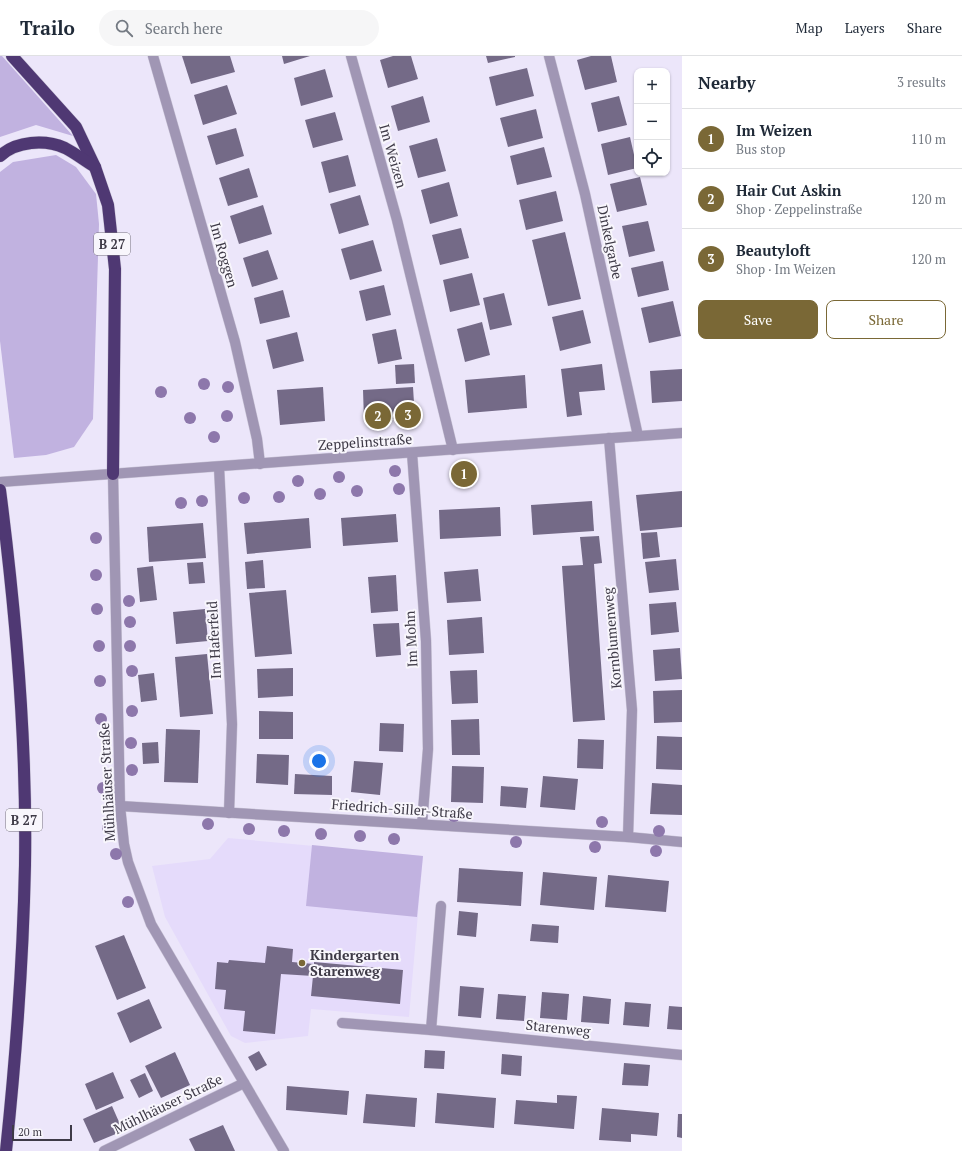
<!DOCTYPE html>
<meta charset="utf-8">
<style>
body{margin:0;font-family:"PT Serif",serif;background:#f6f6f7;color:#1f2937}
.controls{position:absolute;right:12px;top:12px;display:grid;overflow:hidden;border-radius:8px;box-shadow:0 1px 3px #0004}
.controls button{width:36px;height:36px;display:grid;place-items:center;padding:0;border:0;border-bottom:1px solid #e0e1e3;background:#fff;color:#1f2937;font:20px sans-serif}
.scale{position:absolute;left:12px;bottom:10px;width:60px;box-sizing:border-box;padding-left:4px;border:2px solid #3e3a47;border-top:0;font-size:11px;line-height:14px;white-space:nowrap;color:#3e3a47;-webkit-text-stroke:3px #f8f6fc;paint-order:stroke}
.you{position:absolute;left:319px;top:705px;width:14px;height:14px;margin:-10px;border:3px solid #fff;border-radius:50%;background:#1a73e8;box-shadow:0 0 0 6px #1a73e833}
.badge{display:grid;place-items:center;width:26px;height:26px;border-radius:50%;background:#7a6836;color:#fff;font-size:13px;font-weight:700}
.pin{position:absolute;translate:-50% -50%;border:2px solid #fff;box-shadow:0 1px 4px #0006}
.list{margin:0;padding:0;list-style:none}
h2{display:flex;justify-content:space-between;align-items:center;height:52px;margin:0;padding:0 16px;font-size:17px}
h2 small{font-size:13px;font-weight:400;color:#747a83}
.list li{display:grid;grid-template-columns:26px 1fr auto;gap:12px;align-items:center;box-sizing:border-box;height:60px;padding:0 16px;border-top:1px solid #e0e1e3}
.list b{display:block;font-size:15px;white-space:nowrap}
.list p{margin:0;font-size:13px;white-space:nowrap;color:#747a83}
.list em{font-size:13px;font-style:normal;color:#747a83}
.actions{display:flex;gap:8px;padding:12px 16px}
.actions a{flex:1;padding:9px 0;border:1px solid #7a6836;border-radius:8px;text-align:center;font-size:14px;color:#7a6836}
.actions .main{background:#7a6836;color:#fff}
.icon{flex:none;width:22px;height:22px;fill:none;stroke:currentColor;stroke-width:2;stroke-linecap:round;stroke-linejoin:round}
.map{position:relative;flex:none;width:682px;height:1095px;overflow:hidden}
header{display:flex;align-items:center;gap:24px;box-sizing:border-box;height:56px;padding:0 20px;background:#fff;border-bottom:1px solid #e0e1e3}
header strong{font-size:19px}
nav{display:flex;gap:22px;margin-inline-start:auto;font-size:14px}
.search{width:280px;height:36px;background:#f6f6f7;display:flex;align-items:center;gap:10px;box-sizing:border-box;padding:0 14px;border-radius:22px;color:#747a83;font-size:15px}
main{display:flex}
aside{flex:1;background:#fff}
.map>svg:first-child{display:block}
.built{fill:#e5dbfb}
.green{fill:#c1b2e0}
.building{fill:#746a87}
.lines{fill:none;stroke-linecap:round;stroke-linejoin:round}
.minor-casing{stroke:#c9c4d6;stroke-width:11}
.highway-casing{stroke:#c9c4d6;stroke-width:13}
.minor{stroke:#a096b4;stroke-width:10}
.highway{stroke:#4f3873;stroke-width:12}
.tree{fill:#8d77ab}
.poi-dot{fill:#7a6836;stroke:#f8f6fc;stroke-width:1.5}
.labels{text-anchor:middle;stroke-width:4;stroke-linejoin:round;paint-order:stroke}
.shield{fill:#f8f6fc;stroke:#76727d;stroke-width:1}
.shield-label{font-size:13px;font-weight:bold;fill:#3e3a47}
.street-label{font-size:14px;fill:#3e3a47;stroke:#f8f6fc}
.poi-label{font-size:14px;font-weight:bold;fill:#3e3a47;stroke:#f8f6fc;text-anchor:start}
</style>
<header>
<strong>Trailo</strong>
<div class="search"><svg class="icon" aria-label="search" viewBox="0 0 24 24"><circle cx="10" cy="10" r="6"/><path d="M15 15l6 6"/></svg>Search here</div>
<nav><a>Map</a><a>Layers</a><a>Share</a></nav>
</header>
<main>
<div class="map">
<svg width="682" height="1095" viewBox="0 0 682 1095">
<rect width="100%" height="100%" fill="#ece6fa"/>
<polygon class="built" points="228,782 423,800 409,961 311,953 308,980 245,987 231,980 165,861 152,810 210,803"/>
<g class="green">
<polygon points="0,0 2,0 73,80 36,69 0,81"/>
<polygon points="56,99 76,111 96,138 99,168 93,363 74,391 46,399 14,402 0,285 0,116 13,106"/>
<polygon points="312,789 423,800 417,861 306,850"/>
</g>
<g class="building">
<polygon points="182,0 230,0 235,16 191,28"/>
<polygon points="282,0 310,0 284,8"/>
<polygon points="393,0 411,0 418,23 388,32 380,4"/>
<polygon points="486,0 515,0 515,1 488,7"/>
<polygon points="591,0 611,0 617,26 585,34 577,4"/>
<polygon points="527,12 534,40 496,50 489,21"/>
<polygon points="325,13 333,41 301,50 294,22"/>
<polygon points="227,29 237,58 203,69 194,39"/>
<polygon points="423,40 430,66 398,75 391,50"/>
<polygon points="619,40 627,69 598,76 591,47"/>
<polygon points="536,53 543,82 508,91 500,62"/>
<polygon points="335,56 343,84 313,92 305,64"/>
<polygon points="236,72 244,100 216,109 207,80"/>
<polygon points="630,81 637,112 608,119 601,88"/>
<polygon points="437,82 446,115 418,122 409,90"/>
<polygon points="544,91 552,121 517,129 510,100"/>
<polygon points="348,99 356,130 329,137 321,106"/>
<polygon points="249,112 258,141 228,150 219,122"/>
<polygon points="640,121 647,149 617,156 610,128"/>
<polygon points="449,126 458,160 430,168 421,134"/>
<polygon points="556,135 563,165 526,174 519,144"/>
<polygon points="360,139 369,169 339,178 330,148"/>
<polygon points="263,149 272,178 239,188 230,160"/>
<polygon points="648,165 655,195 629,201 622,170"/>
<polygon points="461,172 469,202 440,209 432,179"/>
<polygon points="565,176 581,243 548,250 532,184"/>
<polygon points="373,184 382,215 350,224 341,193"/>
<polygon points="268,194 278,223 252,231 243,202"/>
<polygon points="663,205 669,234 638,241 631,212"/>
<polygon points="472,217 480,249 450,256 443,224"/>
<polygon points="384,229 391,259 366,265 359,235"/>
<polygon points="283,234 290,261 260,268 254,242"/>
<polygon points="504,237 512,269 490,274 483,242"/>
<polygon points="673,245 681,280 649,287 641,252"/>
<polygon points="583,254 591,287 560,295 552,261"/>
<polygon points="482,266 490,299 465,306 457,273"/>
<polygon points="396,273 402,303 378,308 372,278"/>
<polygon points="297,276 304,305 273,313 266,284"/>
<polygon points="414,308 415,327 396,328 395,309"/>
<polygon points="602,308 605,334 579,336 582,359 567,361 561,313"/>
<polygon points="682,313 682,345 652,347 650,315"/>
<polygon points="525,319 527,352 468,357 465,324"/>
<polygon points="323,331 325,365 280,369 277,334"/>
<polygon points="413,331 415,362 364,364 363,334"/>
<polygon points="682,435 682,471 640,475 636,439"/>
<polygon points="592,445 594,475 533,479 531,449"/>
<polygon points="500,451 501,480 440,483 439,454"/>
<polygon points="396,458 398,486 343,490 341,462"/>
<polygon points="309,462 311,492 247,498 244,467"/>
<polygon points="203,467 206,502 149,506 147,471"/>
<polygon points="657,476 660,501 643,503 641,477"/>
<polygon points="599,480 602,507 594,508 605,664 573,666 562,510 583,509 580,481"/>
<polygon points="676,503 679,534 649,537 645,506"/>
<polygon points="263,504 265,532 247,533 245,506"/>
<polygon points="203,506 205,527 189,528 187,507"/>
<polygon points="153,510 157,544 140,546 137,512"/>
<polygon points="478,513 481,545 447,547 444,516"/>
<polygon points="396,519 398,555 371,557 368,521"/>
<polygon points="286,534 292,598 255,601 249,537"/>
<polygon points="676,546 679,576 651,579 649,548"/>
<polygon points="205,553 208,585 176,588 173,556"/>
<polygon points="482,561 484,597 449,599 447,564"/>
<polygon points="399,567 401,599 376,601 373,568"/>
<polygon points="680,592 682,623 655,625 653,594"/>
<polygon points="207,598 213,658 180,661 175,601"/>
<polygon points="293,612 293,640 258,642 257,613"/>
<polygon points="477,614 478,647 452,648 450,615"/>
<polygon points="154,617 157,644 141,646 138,619"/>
<polygon points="682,634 682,666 654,667 653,635"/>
<polygon points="259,655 293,656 293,683 259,683"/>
<polygon points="479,663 480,699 452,699 451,664"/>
<polygon points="380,667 404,668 403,696 379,695"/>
<polygon points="166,673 200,674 198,727 164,726"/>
<polygon points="657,680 682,681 682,714 656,713"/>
<polygon points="578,683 604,684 603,713 577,712"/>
<polygon points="158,686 159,707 143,708 142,687"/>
<polygon points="257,698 289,699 288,729 256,727"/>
<polygon points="354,705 383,707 380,739 351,736"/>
<polygon points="452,710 484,711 483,747 451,746"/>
<polygon points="295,718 332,720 332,739 294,738"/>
<polygon points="543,720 578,723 575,754 540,751"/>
<polygon points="652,727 682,729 682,759 650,758"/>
<polygon points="501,730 528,732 526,752 500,750"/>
<polygon points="459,812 523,816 521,850 457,846"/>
<polygon points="543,816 597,821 594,854 540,849"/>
<polygon points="608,819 669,825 666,856 605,851"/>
<polygon points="459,855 478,857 476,881 457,879"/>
<polygon points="532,868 559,870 558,887 530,885"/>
<polygon points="124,879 146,932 117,944 95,890"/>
<polygon points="267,890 293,893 292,906 314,908 314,906 403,914 400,948 311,940 313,920 281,918 275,978 243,975 245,955 224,953 226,934 215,933 217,906 228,907 229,904 265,907"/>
<polygon points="460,930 484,932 481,962 458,960"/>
<polygon points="542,936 569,938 567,964 540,962"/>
<polygon points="498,938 526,940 524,965 496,963"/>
<polygon points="583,940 611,943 609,968 581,966"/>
<polygon points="149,943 162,972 130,987 117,957"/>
<polygon points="625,946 651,948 649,971 623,969"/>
<polygon points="669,950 682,951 682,974 667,973"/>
<polygon points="425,994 445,995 444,1013 424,1012"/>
<polygon points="259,995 267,1009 256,1015 248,1001"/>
<polygon points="175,996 190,1029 161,1042 145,1010"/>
<polygon points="502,998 522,1000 521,1020 501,1018"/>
<polygon points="624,1007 650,1009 648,1030 622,1029"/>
<polygon points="113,1016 124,1042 96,1054 85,1028"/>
<polygon points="145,1017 153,1035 139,1042 130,1024"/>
<polygon points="287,1030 349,1035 347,1059 286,1054"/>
<polygon points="437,1037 496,1042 494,1072 435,1067"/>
<polygon points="366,1038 417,1042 415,1071 363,1067"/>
<polygon points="557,1039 577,1040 574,1073 514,1068 516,1044 557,1047"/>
<polygon points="112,1050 123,1075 94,1087 83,1063"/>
<polygon points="602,1052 659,1057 657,1080 631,1078 631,1086 599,1084"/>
<polygon points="678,1058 682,1058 682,1082 677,1081"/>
<polygon points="223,1069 235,1095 195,1095 189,1083"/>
</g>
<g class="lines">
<defs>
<g id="minor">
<polyline points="153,0 235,286 257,383 260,408"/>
<polyline points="351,0 397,164 453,394"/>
<polyline points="549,0 585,138 638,380"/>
<polyline points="609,382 632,654 628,781"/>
<polyline points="412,397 426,585 428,693 422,768"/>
<polyline points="219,411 232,668 229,757"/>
<polyline points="113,418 120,750 124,788 128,806 151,868 284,1095"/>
<polyline points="0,426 682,377"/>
<polyline points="120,750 628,781 682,786"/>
<polyline points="342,967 431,974 682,999"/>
<polyline points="431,974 441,850"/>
<polyline points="104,1095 244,1027"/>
</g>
<g id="highway">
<polyline points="12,0 76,71 95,111 108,149 115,213 113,418"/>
<path d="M 0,100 C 16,85 45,83 65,92 C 75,97 85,105 95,111"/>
<path d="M 0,434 C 16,558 27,684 25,809 C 23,905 16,1000 6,1095"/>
</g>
</defs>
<use href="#minor" class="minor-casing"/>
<use href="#highway" class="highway-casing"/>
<use href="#minor" class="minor"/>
<use href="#highway" class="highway"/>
</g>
<g class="tree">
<circle cx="204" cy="328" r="6"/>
<circle cx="228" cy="331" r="6"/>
<circle cx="161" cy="336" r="6"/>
<circle cx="227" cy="360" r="6"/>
<circle cx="190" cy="362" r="6"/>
<circle cx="214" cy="381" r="6"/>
<circle cx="395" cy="415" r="6"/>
<circle cx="339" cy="421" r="6"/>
<circle cx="298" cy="425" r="6"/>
<circle cx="399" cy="433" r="6"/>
<circle cx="357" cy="435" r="6"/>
<circle cx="320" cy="438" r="6"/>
<circle cx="279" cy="441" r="6"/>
<circle cx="244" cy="442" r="6"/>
<circle cx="202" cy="445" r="6"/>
<circle cx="181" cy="447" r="6"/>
<circle cx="96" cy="482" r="6"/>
<circle cx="96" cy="519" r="6"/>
<circle cx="129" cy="545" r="6"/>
<circle cx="97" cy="553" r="6"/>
<circle cx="130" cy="566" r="6"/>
<circle cx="99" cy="590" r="6"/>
<circle cx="130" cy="590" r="6"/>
<circle cx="132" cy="615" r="6"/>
<circle cx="100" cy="625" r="6"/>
<circle cx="132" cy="655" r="6"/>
<circle cx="101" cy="663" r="6"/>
<circle cx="131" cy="687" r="6"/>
<circle cx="132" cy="714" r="6"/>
<circle cx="103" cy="732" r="6"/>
<circle cx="454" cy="760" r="6"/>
<circle cx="602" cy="766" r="6"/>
<circle cx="208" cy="768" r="6"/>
<circle cx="108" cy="772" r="6"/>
<circle cx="249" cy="773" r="6"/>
<circle cx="284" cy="775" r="6"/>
<circle cx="659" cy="775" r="6"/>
<circle cx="321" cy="778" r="6"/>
<circle cx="360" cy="780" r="6"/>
<circle cx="394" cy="783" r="6"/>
<circle cx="516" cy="786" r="6"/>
<circle cx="595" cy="791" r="6"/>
<circle cx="656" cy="795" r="6"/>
<circle cx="116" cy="798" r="6"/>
<circle cx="128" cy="846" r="6"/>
</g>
<circle class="poi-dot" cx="302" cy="907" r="4"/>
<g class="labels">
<g class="shield">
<rect x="94" y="177" width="36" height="22" rx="3"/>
<rect x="6" y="753" width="36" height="22" rx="3"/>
</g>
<g class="shield-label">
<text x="112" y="193">B 27</text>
<text x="24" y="769">B 27</text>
</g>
<g class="street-label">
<text transform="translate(393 100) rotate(74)" y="5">Im Weizen</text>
<text transform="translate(610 186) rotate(78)" y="5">Dinkelgarbe</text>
<text transform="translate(224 199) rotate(74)" y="5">Im Roggen</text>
<text transform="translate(365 386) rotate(-4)" y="5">Zeppelinstraße</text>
<text transform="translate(612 582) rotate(-95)" y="5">Kornblumenweg</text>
<text transform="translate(411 583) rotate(-93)" y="5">Im Mohn</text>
<text transform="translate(214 584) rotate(-93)" y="5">Im Haferfeld</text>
<text transform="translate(107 726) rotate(-93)" y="5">Mühlhäuser Straße</text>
<text transform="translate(402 753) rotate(4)" y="5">Friedrich-Siller-Straße</text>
<text transform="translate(558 972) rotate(6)" y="5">Starenweg</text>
<text transform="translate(168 1048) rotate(-26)" y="5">Mühlhäuser Straße</text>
</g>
<g class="poi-label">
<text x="310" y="904">Kindergarten<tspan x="310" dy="16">Starenweg</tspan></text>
</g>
</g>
</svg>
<div class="controls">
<button>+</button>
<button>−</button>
<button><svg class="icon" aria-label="locate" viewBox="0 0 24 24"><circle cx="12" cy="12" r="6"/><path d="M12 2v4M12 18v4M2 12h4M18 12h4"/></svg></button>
</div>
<div class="scale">20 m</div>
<div class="you"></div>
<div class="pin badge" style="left:464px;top:418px">1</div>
<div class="pin badge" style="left:378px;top:360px">2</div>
<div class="pin badge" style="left:408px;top:359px">3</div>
</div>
<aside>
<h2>Nearby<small>3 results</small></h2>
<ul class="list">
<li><span class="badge">1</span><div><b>Im Weizen</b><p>Bus stop</p></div><em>110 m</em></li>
<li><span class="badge">2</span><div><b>Hair Cut Askin</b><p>Shop · Zeppelinstraße</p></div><em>120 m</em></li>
<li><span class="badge">3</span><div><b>Beautyloft</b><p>Shop · Im Weizen</p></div><em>120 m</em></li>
</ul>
<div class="actions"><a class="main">Save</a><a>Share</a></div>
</aside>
</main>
